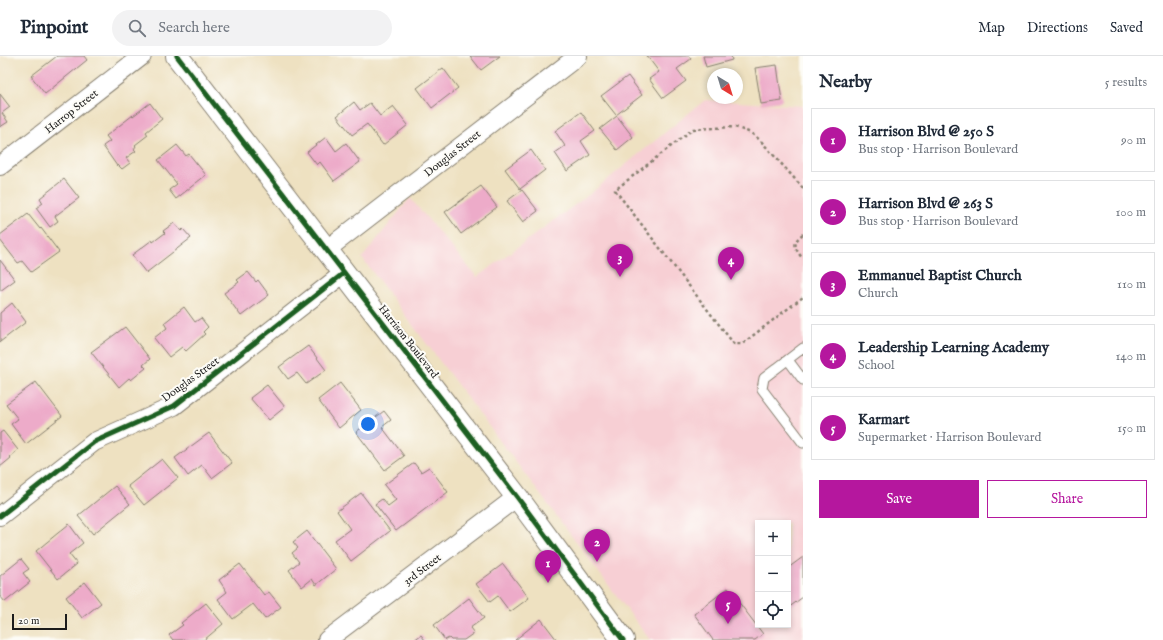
<!DOCTYPE html>
<meta charset="utf-8">
<style>
body{margin:0;font-family:"IM FELL English",serif;background:#f2f2f3;color:#1f2937}
.controls{position:absolute;right:12px;bottom:12px;display:grid;overflow:hidden;border-radius:0px;box-shadow:0 2px 6px #0003}
.controls button{width:36px;height:36px;display:grid;place-items:center;padding:0;border:0;border-bottom:1px solid #e0e1e3;background:#fff;color:#1f2937;font:20px sans-serif}
.compass{position:absolute;left:707px;top:12px;width:36px;height:36px;border-radius:50%;background:#fff;box-shadow:0 2px 6px #0003;rotate:142deg}
.scale{position:absolute;left:12px;bottom:10px;width:55px;box-sizing:border-box;padding-left:4px;border:2px solid #1c1c1c;border-top:0;font-size:11px;line-height:14px;white-space:nowrap;color:#1c1c1c;-webkit-text-stroke:3px #fdfcf7;paint-order:stroke}
.you{position:absolute;left:368px;top:368px;width:14px;height:14px;margin:-10px;border:3px solid #fff;border-radius:50%;background:#1a73e8;box-shadow:0 0 0 6px #1a73e833}
.badge{display:grid;place-items:center;width:26px;height:26px;border-radius:50%;background:#b5179e;color:#fff;font-size:13px;font-weight:700}
.pin{position:absolute;translate:-50% -33px;filter:drop-shadow(0 1px 2px #0008)}
.pin::after{content:'';position:absolute;top:21px;width:14px;height:12px;background:inherit;clip-path:polygon(0 0,100% 0,50% 100%)}
.list{margin:0;padding:0;list-style:none}
h2{display:flex;justify-content:space-between;align-items:center;height:52px;margin:0;padding:0 16px;font-size:17px}
h2 small{font-size:13px;font-weight:400;color:#747a83}
.list li{display:grid;grid-template-columns:26px 1fr auto;gap:12px;align-items:center;box-sizing:border-box;height:64px;margin:0 8px 8px;padding:0 8px;border:1px solid #e0e1e3;border-radius:0px}
.list b{display:block;font-size:15px;white-space:nowrap}
.list p{margin:0;font-size:13px;white-space:nowrap;color:#747a83}
.list em{font-size:13px;font-style:normal;color:#747a83}
.actions{display:flex;gap:8px;padding:12px 16px}
.actions a{flex:1;padding:9px 0;border:1px solid #b5179e;border-radius:0px;text-align:center;font-size:14px;color:#b5179e}
.actions .main{background:#b5179e;color:#fff}
.icon{flex:none;width:22px;height:22px;fill:none;stroke:currentColor;stroke-width:2;stroke-linecap:round;stroke-linejoin:round}
.map{position:relative;flex:none;width:803px;height:584px;overflow:hidden}
header{display:flex;align-items:center;gap:24px;box-sizing:border-box;height:56px;padding:0 20px;background:#fff;border-bottom:1px solid #e0e1e3}
header strong{font-size:19px}
nav{display:flex;gap:22px;margin-inline-start:auto;font-size:14px}
.search{width:280px;height:36px;background:#f2f2f3;display:flex;align-items:center;gap:10px;box-sizing:border-box;padding:0 14px;border-radius:22px;color:#747a83;font-size:15px}
main{display:flex}
aside{flex:1;background:#fff}
.map>svg:first-child{display:block}
.built{fill:#f7cfd4;fill-rule:evenodd}
.building{fill:#edabc9}
.lines{fill:none;stroke-linecap:round;stroke-linejoin:round}
.service-casing{stroke:#857e6e;stroke-width:11}
.minor-casing{stroke:#857e6e;stroke-width:20}
.secondary-casing{stroke:#857e6e;stroke-width:24}
.path{stroke:#857e6e;stroke-width:2.5;stroke-dasharray:3 3;stroke-linecap:butt}
.service{stroke:#fff;stroke-width:9}
.minor{stroke:#fff;stroke-width:18}
.secondary{stroke:#fff;stroke-width:22}
.cycleway-casing{stroke:#fdfcf7;stroke-width:8}
.cycleway{stroke:#1b5e20;stroke-width:5}
.labels{text-anchor:middle;stroke-width:4;stroke-linejoin:round;paint-order:stroke}
.street-label{font-size:11px;fill:#1c1c1c;stroke:#fdfcf7}
</style>
<header>
<strong>Pinpoint</strong>
<div class="search"><svg class="icon" aria-label="search" viewBox="0 0 24 24"><circle cx="10" cy="10" r="6"/><path d="M15 15l6 6"/></svg>Search here</div>
<nav><a>Map</a><a>Directions</a><a>Saved</a></nav>
</header>
<main>
<div class="map">
<svg width="803" height="584" viewBox="0 0 803 584">
<rect width="100%" height="100%" fill="#fdfcf7"/>
<filter id="ink" filterUnits="userSpaceOnUse"><feTurbulence type="fractalNoise" baseFrequency=".025" numOctaves="2"/><feDisplacementMap in="SourceGraphic" scale="8" xChannelSelector="R" yChannelSelector="G"/><feConvolveMatrix kernelMatrix="1 2 1 2 8 2 1 2 1" color-interpolation-filters="sRGB"/></filter>
<filter id="wash" filterUnits="userSpaceOnUse"><feTurbulence type="fractalNoise" baseFrequency=".012" numOctaves="4" result="noise"/><feDisplacementMap in="SourceGraphic" scale="16" xChannelSelector="R" yChannelSelector="G"/><feGaussianBlur stdDeviation="0.9" result="paint"/><feColorMatrix in="noise" values="0 0 0 0 0 0 0 0 0 0 0 0 0 0 0 0 0 1.4 0 .05"/><feComposite in="paint" operator="in"/></filter>
<g filter="url(#wash)">
<rect width="100%" height="100%" fill="#eee1c1"/>
<path class="built" d="M 705,44 L 803,50 L 803,584 L 650,584 L 362,202 L 410,142 L 477,221 L 591,137 ZM 758,467 L 788,467 L 788,569 L 758,569 Z"/>
<g id="blocks">
<g class="building">
<polygon points="57,0 84,0 87,4 45,38 31,20"/>
<polygon points="470,0 500,0 481,14"/>
<polygon points="647,0 689,0 691,3 677,13 686,25 663,42 649,23 659,16"/>
<polygon points="703,0 731,0 732,4 706,11"/>
<polygon points="777,9 782,45 761,48 755,12"/>
<polygon points="443,12 458,32 432,52 417,32"/>
<polygon points="628,20 642,39 616,59 601,40"/>
<polygon points="0,38 10,51 2,57 8,66 0,71"/>
<polygon points="354,46 360,54 370,47 380,60 393,50 408,69 383,89 367,68 352,79 337,60"/>
<polygon points="150,47 162,63 146,76 148,79 135,89 136,90 134,93 136,95 126,102 130,107 122,113 118,109 117,110 103,90 110,85 106,80 133,59 133,60"/>
<polygon points="581,56 595,75 581,85 590,99 567,115 555,97 565,90 555,75"/>
<polygon points="617,60 633,81 617,94 600,73"/>
<polygon points="326,81 336,95 346,87 360,106 334,125 320,106 317,109 307,96"/>
<polygon points="177,89 186,100 189,98 206,119 176,143 169,134 177,128 158,104"/>
<polygon points="531,94 545,114 520,133 505,113"/>
<polygon points="64,123 79,142 55,160 58,165 50,171 36,152 43,147 40,142"/>
<polygon points="481,130 497,151 461,178 445,156"/>
<polygon points="522,134 538,155 523,166 507,145"/>
<polygon points="28,158 40,173 41,172 59,196 31,216 22,205 18,207 0,184 0,179"/>
<polygon points="174,167 181,175 183,173 191,182 146,217 132,199 152,184 153,186 165,177 163,175"/>
<polygon points="0,204 15,224 0,235"/>
<polygon points="248,216 256,226 258,224 269,239 241,260 224,237 239,226 237,224"/>
<polygon points="12,247 26,266 0,286 0,257"/>
<polygon points="184,251 195,266 201,262 208,271 203,276 205,278 186,295 182,291 169,301 154,282 167,272 164,267"/>
<polygon points="125,271 150,303 143,309 146,312 131,324 129,322 119,331 91,296"/>
<polygon points="308,290 326,314 306,328 297,317 288,323 279,311"/>
<polygon points="36,326 62,360 26,388 11,368 18,363 6,348"/>
<polygon points="340,327 361,354 339,372 318,344"/>
<polygon points="267,329 285,351 269,364 250,342"/>
<polygon points="384,355 391,364 382,371 404,400 385,414 356,376"/>
<polygon points="3,375 18,394 10,401 11,402 0,411 0,377"/>
<polygon points="209,377 232,407 212,422 202,409 188,420 175,402"/>
<polygon points="162,403 178,422 144,449 128,430"/>
<polygon points="414,407 421,416 429,411 448,436 396,475 375,448 382,443 388,450 396,444 384,429"/>
<polygon points="115,430 130,448 93,478 78,460"/>
<polygon points="361,437 390,475 351,505 335,484 350,473 337,455"/>
<polygon points="69,468 83,487 69,498 77,508 58,523 36,495"/>
<polygon points="307,475 336,513 316,529 312,523 302,531 289,514 299,506 292,497 298,492 293,486"/>
<polygon points="803,501 803,541 788,552 788,512"/>
<polygon points="21,503 29,513 23,517 30,526 5,546 0,540 0,520"/>
<polygon points="240,508 264,539 269,536 281,551 265,563 253,548 233,563 218,543 227,536 219,524"/>
<polygon points="503,508 529,542 510,556 498,540 490,546 476,528"/>
<polygon points="85,526 101,547 82,562 66,541"/>
<polygon points="728,532 763,578 755,584 713,584 694,558"/>
<polygon points="469,542 484,562 470,572 474,577 464,584 451,584 449,582 445,584 434,569"/>
<polygon points="206,547 223,568 204,584 173,584 169,579 183,569 181,567"/>
<polygon points="541,563 557,584 515,584"/>
<polygon points="421,579 425,584 414,584"/>
</g>
</g>
</g>
<g filter="url(#ink)">
<use href="#blocks" fill-opacity="0" stroke="#857e6e" stroke-width="1"/>
<g class="lines">
<defs>
<g id="service">
<polyline points="803,292 764,322 762,333 803,387"/>
<polyline points="788,304 803,324"/>
</g>
<g id="minor">
<polyline points="0,110 142,0"/>
<polyline points="326,194 578,0"/>
<polyline points="0,460 94,386 174,350 344,217"/>
<polyline points="327,584 517,441"/>
</g>
<polyline id="secondary" points="177,0 517,441 623,584"/>
</defs>
<use href="#service" class="service-casing"/>
<use href="#minor" class="minor-casing"/>
<use href="#secondary" class="secondary-casing"/>
<g class="path">
<polyline points="803,132 760,84 751,77 735,71 693,73 615,134 734,288 742,288 803,241"/>
<path d="M 803,178 C 791,187 795,193 803,203"/>
</g>
<use href="#service" class="service"/>
<use href="#minor" class="minor"/>
<use href="#secondary" class="secondary"/>
<defs>
<g id="cycleway">
<polyline points="177,0 517,441 623,584"/>
<polyline points="0,460 94,386 174,350 344,217"/>
</g>
</defs>
<use href="#cycleway" class="cycleway-casing"/>
<use href="#cycleway" class="cycleway"/>
</g>
</g>
<g class="labels">
<g class="street-label">
<text transform="translate(71 55) rotate(-38)" y="4">Harrop Street</text>
<text transform="translate(452 97) rotate(-38)" y="4">Douglas Street</text>
<text transform="translate(409 285) rotate(52)" y="4">Harrison Boulevard</text>
<text transform="translate(190 323) rotate(-36)" y="4">Douglas Street</text>
<text transform="translate(422 513) rotate(-37)" y="4">3rd Street</text>
</g>
</g>
</svg>
<div class="controls">
<button>+</button>
<button>−</button>
<button><svg class="icon" aria-label="locate" viewBox="0 0 24 24"><circle cx="12" cy="12" r="6"/><path d="M12 2v4M12 18v4M2 12h4M18 12h4"/></svg></button>
</div>
<svg class="compass" viewBox="-18 -18 36 36"><path d="M0-13l5 13h-10z" fill="#e53935"/><path d="M0 13l5-13h-10z" fill="#747a83"/></svg>
<div class="scale">20 m</div>
<div class="you"></div>
<div class="pin badge" style="left:548px;top:527px">1</div>
<div class="pin badge" style="left:597px;top:506px">2</div>
<div class="pin badge" style="left:620px;top:221px">3</div>
<div class="pin badge" style="left:731px;top:224px">4</div>
<div class="pin badge" style="left:728px;top:568px">5</div>
</div>
<aside>
<h2>Nearby<small>5 results</small></h2>
<ul class="list">
<li><span class="badge">1</span><div><b>Harrison Blvd @ 250 S</b><p>Bus stop · Harrison Boulevard</p></div><em>90 m</em></li>
<li><span class="badge">2</span><div><b>Harrison Blvd @ 263 S</b><p>Bus stop · Harrison Boulevard</p></div><em>100 m</em></li>
<li><span class="badge">3</span><div><b>Emmanuel Baptist Church</b><p>Church</p></div><em>110 m</em></li>
<li><span class="badge">4</span><div><b>Leadership Learning Academy</b><p>School</p></div><em>140 m</em></li>
<li><span class="badge">5</span><div><b>Karmart</b><p>Supermarket · Harrison Boulevard</p></div><em>150 m</em></li>
</ul>
<div class="actions"><a class="main">Save</a><a>Share</a></div>
</aside>
</main>
